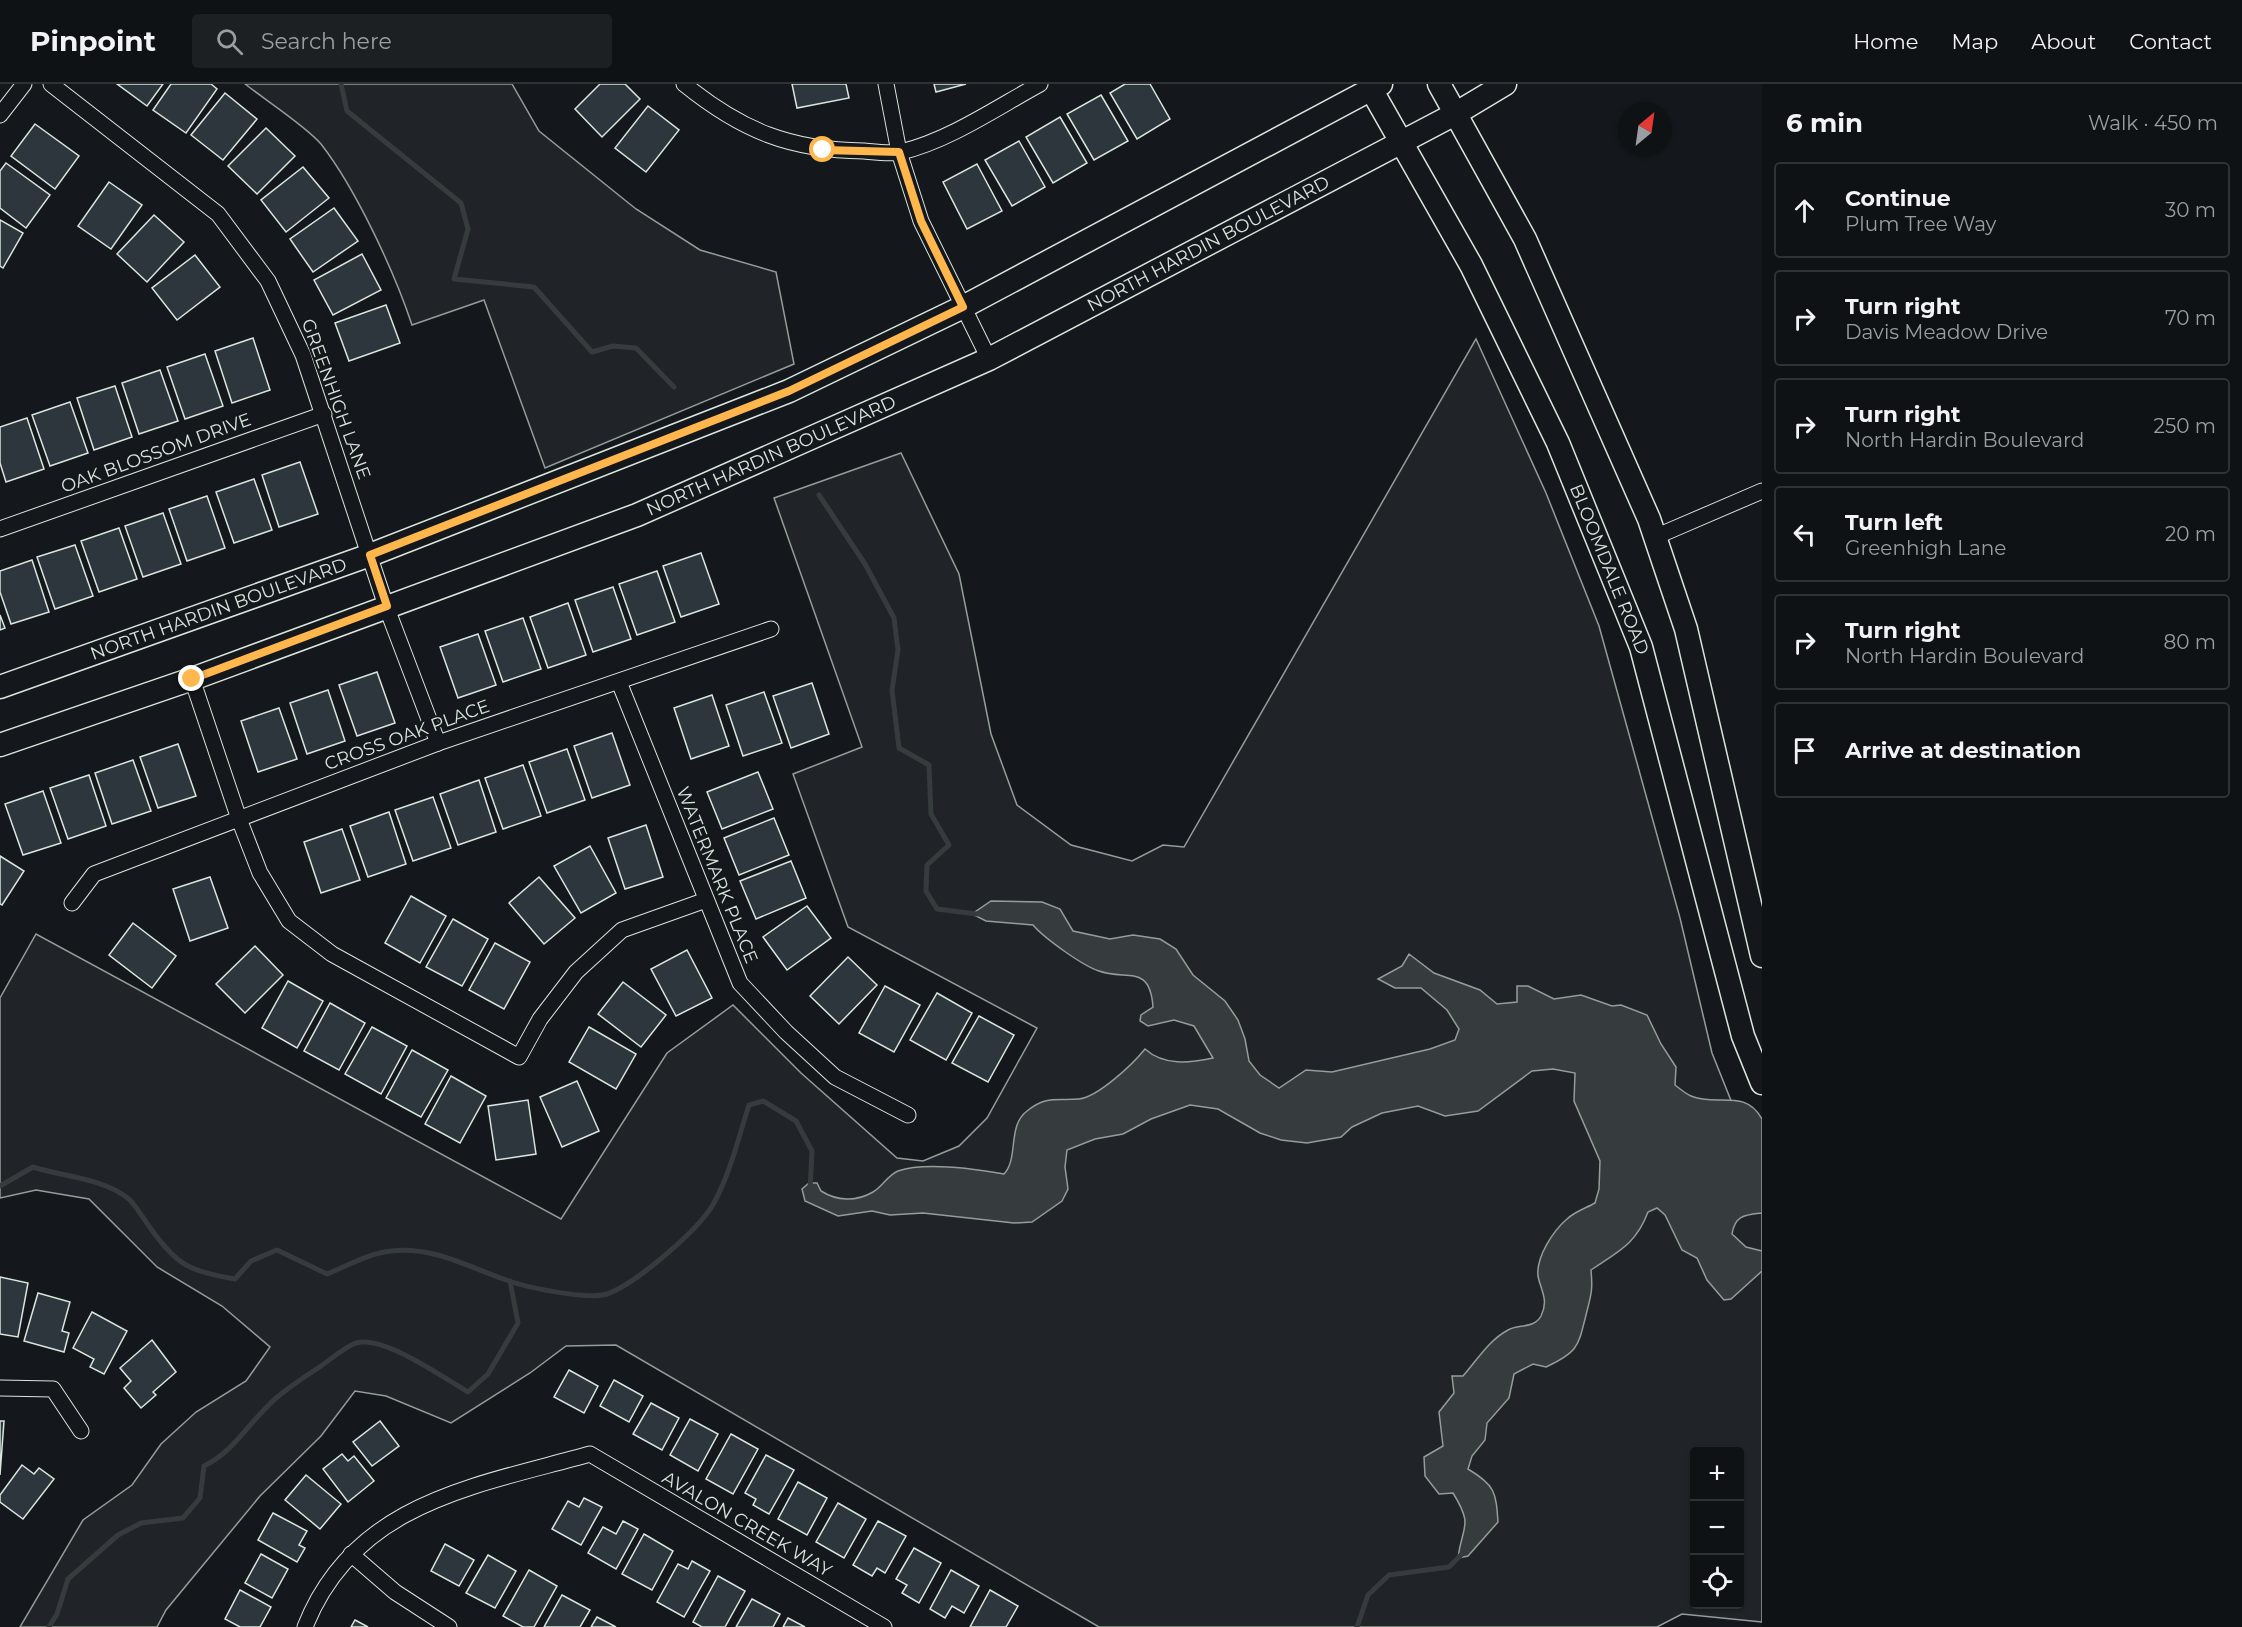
<!DOCTYPE html>
<meta charset="utf-8">
<style>
body{margin:0;font-family:Montserrat,sans-serif;background:#1d2022;color:#f1f3f6}
.controls{position:absolute;right:18px;bottom:18px;display:grid;overflow:hidden;border-radius:6px;box-shadow:0 2px 4px #0004}
.controls button{width:54px;height:54px;display:grid;place-items:center;padding:0;border:0;border-bottom:2px solid #2f3234;background:#0f1215;color:#f1f3f6;font:30px sans-serif}
.compass{position:absolute;left:1618px;top:18px;width:54px;height:54px;border-radius:50%;background:#0f1215;box-shadow:0 2px 4px #0004;rotate:29deg}
.stop{position:absolute;width:18px;height:18px;margin:-14px;border:4px solid #ffb74d;border-radius:50%;background:#fff}
.stop.end{background:#ffb74d;border-color:#fff;box-shadow:0 2px 6px #0008}
.list{margin:0;padding:0;list-style:none}
h2{display:flex;justify-content:space-between;align-items:center;height:78px;margin:0;padding:0 24px;font-size:26px}
h2 small{font-size:20px;font-weight:400;color:#9b9ea0}
.list li{display:grid;grid-template-columns:39px 1fr auto;gap:18px;align-items:center;box-sizing:border-box;height:96px;margin:0 12px 12px;padding:0 12px;border:2px solid #2f3234;border-radius:6px}
.list b{display:block;font-size:22px;white-space:nowrap}
.list p{margin:0;font-size:20px;white-space:nowrap;color:#9b9ea0}
.list em{font-size:20px;font-style:normal;color:#9b9ea0}
.icon{flex:none;width:33px;height:33px;fill:none;stroke:currentColor;stroke-width:2;stroke-linecap:round;stroke-linejoin:round}
.map{position:relative;flex:none;width:1762px;height:1543px;overflow:hidden}
header{display:flex;align-items:center;gap:36px;box-sizing:border-box;height:84px;padding:0 30px;background:#0f1215;border-bottom:2px solid #2f3234}
header strong{font-size:28px}
nav{display:flex;gap:33px;margin-inline-start:auto;font-size:21px}
.search{width:420px;height:54px;background:#1d2022;display:flex;align-items:center;gap:15px;box-sizing:border-box;padding:0 21px;border-radius:6px;color:#9b9ea0;font-size:22px}
main{display:flex}
aside{flex:1;background:#0f1215}
.map>svg:first-child{display:block}
.green{fill:#202428;stroke:#939e99;stroke-width:1.5;fill-rule:evenodd}
.water{fill:#363b3e;stroke:#939e99;stroke-width:1.5}
.lines{fill:none;stroke-linecap:round;stroke-linejoin:round}
.stream{stroke:#363b3e;stroke-width:5}
.building{fill:#2c363c;stroke:#d8e6dc;stroke-width:1.5}
.street-casing{stroke:#d8e6dc;stroke-width:17}
.secondary-casing{stroke:#d8e6dc;stroke-width:25}
.street{stroke:#14181c;stroke-width:15}
.secondary{stroke:#14181c;stroke-width:22}
.route{stroke:#ffb74d;stroke-width:8}
.labels{text-anchor:middle;stroke-width:4.5;stroke-linejoin:round;paint-order:stroke}
.street-label{font-size:18px;fill:#d8e6dc;stroke:#14181c}
</style>
<header>
<strong>Pinpoint</strong>
<div class="search"><svg class="icon" aria-label="search" viewBox="0 0 24 24"><circle cx="10" cy="10" r="6"/><path d="M15 15l6 6"/></svg>Search here</div>
<nav><a>Home</a><a>Map</a><a>About</a><a>Contact</a></nav>
</header>
<main>
<div class="map">
<svg width="1762" height="1543" viewBox="0 0 1762 1543">
<rect width="100%" height="100%" fill="#14181c"/>
<g class="green">
<path d="M 245,0 L 512,0 L 539,47 L 636,125 L 700,166 L 776,188 L 794,280 L 545,384 L 484,216 L 412,241 C 394,187 356,105 321,60 C 307,43 264,15 245,0 Z"/>
<path d="M 1476,255 L 1546,409 L 1599,542 L 1680,834 L 1712,969 L 1762,1094 L 1762,1538 L 1682,1530 L 1657,1543 L 1099,1543 L 616,1261 L 566,1262 L 530,1289 L 451,1339 L 386,1312 L 355,1307 L 321,1352 L 260,1412 L 166,1526 L 157,1543 L 20,1543 L 83,1436 L 132,1401 L 161,1360 L 196,1328 L 246,1297 L 270,1263 L 222,1222 L 157,1183 L 89,1115 L 36,1106 L 0,1114 L 0,914 L 36,850 L 561,1135 L 667,969 L 733,921 L 801,989 L 897,1074 L 923,1077 L 959,1062 L 987,1034 L 1037,944 L 848,843 L 793,690 L 862,663 L 774,414 L 901,369 L 959,490 L 991,650 L 1017,721 L 1071,761 L 1132,777 L 1163,761 L 1184,763 ZM 1694,1368 L 1740,1368 L 1740,1520 L 1694,1520 Z"/>
</g>
<path class="water" d="M 991,817 L 1042,818 L 1060,825 L 1073,847 L 1110,855 L 1133,851 L 1160,855 L 1176,865 L 1193,891 L 1225,917 L 1238,936 L 1245,955 L 1249,977 L 1260,991 L 1279,1004 L 1306,986 L 1332,988 L 1430,965 L 1455,956 L 1459,945 L 1447,926 L 1421,904 L 1395,904 L 1378,895 L 1402,882 L 1409,870 L 1434,889 L 1480,906 L 1497,920 L 1517,918 L 1517,902 L 1528,902 L 1554,915 L 1581,911 L 1612,922 L 1621,921 L 1647,931 L 1661,960 L 1676,983 L 1675,1001 C 1680,1005 1686,1010 1691,1012 C 1717,1023 1745,1004 1762,1035 L 1762,1129 C 1745,1131 1735,1131 1732,1150 L 1746,1163 L 1762,1167 L 1762,1187 L 1731,1215 L 1724,1216 L 1707,1196 L 1697,1174 L 1682,1166 L 1665,1131 L 1657,1124 L 1648,1128 C 1636,1160 1619,1167 1591,1186 C 1593,1207 1591,1211 1586,1231 C 1578,1263 1578,1268 1546,1283 L 1533,1280 L 1514,1290 L 1509,1314 L 1487,1339 L 1485,1356 L 1472,1372 L 1468,1385 C 1495,1401 1496,1408 1498,1438 L 1468,1472 L 1458,1474 C 1462,1441 1474,1443 1453,1409 L 1439,1410 L 1425,1392 L 1424,1373 L 1443,1362 L 1439,1328 L 1454,1309 L 1452,1292 L 1463,1292 C 1478,1275 1488,1257 1508,1246 C 1518,1240 1534,1245 1541,1232 C 1549,1216 1541,1207 1538,1192 C 1536,1173 1553,1147 1567,1135 C 1574,1128 1586,1124 1595,1119 L 1599,1105 L 1600,1077 L 1574,1017 L 1575,989 L 1553,985 L 1532,987 L 1478,1027 L 1445,1032 L 1418,1022 L 1382,1029 L 1352,1043 L 1341,1053 L 1307,1059 L 1281,1056 L 1260,1049 L 1218,1025 L 1190,1021 L 1151,1035 L 1123,1050 L 1095,1055 L 1067,1066 L 1065,1083 L 1068,1105 L 1062,1117 L 1032,1138 L 1014,1139 L 923,1129 L 890,1131 L 872,1127 L 838,1132 L 805,1117 L 802,1105 L 809,1099 L 817,1099 L 821,1107 C 837,1117 856,1118 873,1108 C 882,1103 888,1091 898,1087 C 925,1078 975,1085 1004,1090 C 1019,1074 1007,1042 1027,1027 C 1047,1011 1057,1017 1079,1015 C 1098,1013 1133,980 1145,965 C 1164,982 1189,979 1213,974 L 1194,942 L 1174,936 L 1148,942 L 1140,937 L 1141,931 L 1153,923 C 1150,879 1126,897 1099,887 C 1083,882 1044,854 1033,841 L 986,837 L 972,830 Z"/>
<g class="lines">
<g class="stream">
<polyline points="341,0 347,27 461,119 468,145 454,195 534,203 592,268 613,262 636,264 674,303"/>
<polyline points="819,411 865,480 894,534 898,566 892,606 899,664 929,681 931,730 949,761 927,781 926,807 937,825 977,830"/>
<path d="M 0,1102 L 33,1083 C 64,1093 103,1094 129,1115 C 137,1123 144,1136 151,1145 C 178,1183 191,1187 235,1195 L 251,1177 L 277,1166 L 327,1190 C 347,1182 369,1169 391,1167 C 434,1162 470,1184 509,1197 C 529,1204 588,1216 607,1210 C 636,1200 704,1142 716,1115 C 731,1086 739,1052 749,1021 L 763,1017 L 796,1037 L 812,1067 L 810,1106"/>
<path d="M 49,1543 L 57,1530 L 68,1495 L 118,1451 L 141,1439 L 183,1434 L 200,1414 L 204,1382 C 232,1368 243,1347 264,1326 C 278,1310 300,1296 318,1284 C 329,1277 344,1263 356,1259 C 384,1251 444,1294 468,1308 L 488,1290 L 518,1239 L 510,1197"/>
<polyline points="1357,1543 1368,1511 1389,1491 1449,1483 1462,1470"/>
</g>
</g>
<g class="building">
<polygon points="117,0 163,0 147,22"/>
<polygon points="171,0 211,0 217,5 186,49 153,26"/>
<polygon points="600,0 625,0 640,15 602,53 575,25"/>
<polygon points="792,0 846,0 849,14 797,24"/>
<polygon points="934,0 966,0 936,8"/>
<polygon points="1125,0 1150,0 1170,35 1137,55 1110,9"/>
<polygon points="225,9 257,35 223,76 191,51"/>
<polygon points="1101,11 1128,57 1094,76 1067,30"/>
<polygon points="648,22 679,46 646,88 615,64"/>
<polygon points="1060,33 1087,79 1053,99 1026,53"/>
<polygon points="35,40 79,72 55,105 11,72"/>
<polygon points="266,44 295,72 257,110 228,82"/>
<polygon points="1019,57 1045,103 1012,122 985,76"/>
<polygon points="6,79 50,111 26,144 0,124 0,87"/>
<polygon points="977,80 1002,127 967,145 943,98"/>
<polygon points="303,83 329,114 286,148 261,116"/>
<polygon points="109,98 142,121 111,165 78,142"/>
<polygon points="334,124 358,157 313,188 290,155"/>
<polygon points="154,131 184,158 147,198 117,170"/>
<polygon points="0,136 23,149 3,184 0,182"/>
<polygon points="362,170 381,206 333,231 314,196"/>
<polygon points="195,171 220,203 177,236 152,204"/>
<polygon points="386,221 400,259 349,277 335,239"/>
<polygon points="253,254 270,306 232,319 215,267"/>
<polygon points="205,270 223,322 185,335 167,283"/>
<polygon points="160,286 178,337 139,350 122,299"/>
<polygon points="115,302 132,353 94,366 77,314"/>
<polygon points="70,318 88,369 50,382 32,331"/>
<polygon points="27,334 44,385 6,398 0,379 0,343"/>
<polygon points="300,378 318,430 279,443 262,391"/>
<polygon points="254,395 272,446 234,459 216,408"/>
<polygon points="207,412 225,464 187,477 169,425"/>
<polygon points="163,429 181,480 143,493 125,442"/>
<polygon points="119,444 137,495 99,508 81,457"/>
<polygon points="75,461 93,512 55,525 37,473"/>
<polygon points="701,469 719,520 681,533 663,482"/>
<polygon points="32,476 49,528 11,540 0,508 0,487"/>
<polygon points="657,487 675,538 637,551 619,500"/>
<polygon points="613,503 631,555 593,568 575,516"/>
<polygon points="568,519 586,571 548,584 530,533"/>
<polygon points="0,531 5,544 0,546"/>
<polygon points="523,534 541,585 503,598 485,547"/>
<polygon points="478,550 496,601 458,614 440,563"/>
<polygon points="377,588 395,639 357,652 339,601"/>
<polygon points="812,599 829,650 791,664 773,612"/>
<polygon points="328,606 345,657 307,670 290,619"/>
<polygon points="764,608 782,659 743,672 726,621"/>
<polygon points="712,611 729,662 691,675 674,624"/>
<polygon points="279,624 297,675 258,688 241,637"/>
<polygon points="612,649 630,701 592,714 574,662"/>
<polygon points="178,660 196,712 158,724 140,673"/>
<polygon points="567,665 585,716 547,729 529,678"/>
<polygon points="133,676 151,727 112,740 95,689"/>
<polygon points="523,681 541,732 503,745 485,694"/>
<polygon points="758,688 773,725 722,745 707,708"/>
<polygon points="89,691 106,742 68,755 50,704"/>
<polygon points="479,696 496,748 458,761 440,710"/>
<polygon points="43,707 61,759 23,771 5,720"/>
<polygon points="433,713 451,764 413,777 395,726"/>
<polygon points="389,728 406,780 368,793 350,742"/>
<polygon points="774,734 789,771 739,791 724,754"/>
<polygon points="646,741 663,793 625,805 608,754"/>
<polygon points="342,745 360,796 321,809 304,758"/>
<polygon points="590,762 616,809 581,829 554,782"/>
<polygon points="0,772 24,787 2,821 0,820"/>
<polygon points="791,777 806,814 756,835 740,797"/>
<polygon points="210,793 228,844 190,857 173,805"/>
<polygon points="539,793 575,834 544,860 509,819"/>
<polygon points="411,812 446,832 420,879 385,859"/>
<polygon points="807,822 831,854 787,886 763,853"/>
<polygon points="453,835 488,855 462,902 426,883"/>
<polygon points="133,839 176,872 152,904 109,871"/>
<polygon points="495,859 530,878 504,925 469,906"/>
<polygon points="255,862 283,891 245,929 216,900"/>
<polygon points="687,866 712,914 676,932 651,885"/>
<polygon points="848,873 877,901 839,940 810,912"/>
<polygon points="288,897 323,917 297,964 262,944"/>
<polygon points="623,898 666,931 641,963 598,930"/>
<polygon points="885,902 920,921 894,968 859,949"/>
<polygon points="937,909 972,929 946,976 910,956"/>
<polygon points="330,919 365,939 339,986 304,967"/>
<polygon points="979,932 1014,951 988,998 952,979"/>
<polygon points="372,943 407,962 381,1010 345,990"/>
<polygon points="589,943 636,970 616,1005 569,978"/>
<polygon points="412,966 448,986 421,1033 386,1014"/>
<polygon points="451,992 486,1012 460,1059 425,1040"/>
<polygon points="577,997 599,1047 562,1063 540,1013"/>
<polygon points="528,1016 536,1070 496,1076 488,1022"/>
<polygon points="0,1193 28,1199 18,1253 0,1250"/>
<polygon points="38,1209 70,1218 62,1247 69,1249 64,1268 24,1257"/>
<polygon points="92,1228 127,1247 104,1290 90,1283 94,1275 73,1264"/>
<polygon points="152,1256 176,1288 153,1308 156,1311 141,1324 124,1304 131,1297 120,1284"/>
<polygon points="569,1286 598,1302 584,1329 554,1313"/>
<polygon points="614,1296 643,1312 629,1338 600,1322"/>
<polygon points="651,1319 679,1334 662,1366 633,1350"/>
<polygon points="690,1335 718,1350 698,1387 670,1371"/>
<polygon points="0,1337 4,1337 0,1391"/>
<polygon points="380,1337 399,1362 372,1382 353,1358"/>
<polygon points="731,1350 758,1365 733,1410 706,1395"/>
<polygon points="342,1370 348,1377 354,1372 374,1397 348,1418 323,1385"/>
<polygon points="766,1371 794,1386 769,1430 753,1421 756,1415 745,1409"/>
<polygon points="22,1381 34,1390 39,1384 54,1395 23,1435 0,1418 0,1411"/>
<polygon points="306,1391 341,1420 320,1445 285,1416"/>
<polygon points="798,1398 827,1414 807,1451 778,1435"/>
<polygon points="584,1414 602,1423 581,1461 552,1445 568,1417 579,1423"/>
<polygon points="838,1419 866,1435 844,1474 816,1458"/>
<polygon points="273,1429 307,1447 299,1461 305,1464 297,1478 258,1456"/>
<polygon points="623,1437 638,1445 616,1485 588,1469 603,1443 616,1450"/>
<polygon points="878,1437 906,1452 885,1489 877,1484 872,1492 853,1481"/>
<polygon points="644,1450 673,1467 652,1506 622,1490"/>
<polygon points="445,1460 474,1476 459,1502 431,1487"/>
<polygon points="914,1464 941,1479 919,1519 902,1509 907,1501 896,1495"/>
<polygon points="261,1470 288,1485 272,1514 245,1499"/>
<polygon points="488,1471 516,1487 495,1524 466,1509"/>
<polygon points="692,1477 710,1487 684,1533 657,1518 678,1480 688,1485"/>
<polygon points="529,1486 557,1502 534,1543 523,1543 503,1532"/>
<polygon points="951,1486 979,1502 964,1529 952,1522 945,1534 930,1525"/>
<polygon points="718,1492 745,1507 725,1543 702,1543 693,1538"/>
<polygon points="240,1506 271,1523 260,1543 240,1543 225,1535"/>
<polygon points="990,1506 1018,1522 1006,1543 970,1543"/>
<polygon points="562,1511 590,1526 580,1543 544,1543"/>
<polygon points="752,1515 780,1530 773,1543 736,1543"/>
<polygon points="597,1533 616,1543 591,1543"/>
<polygon points="788,1534 805,1543 783,1543"/>
<polygon points="355,1536 368,1543 351,1543"/>
</g>
<g class="lines">
<defs>
<g id="street">
<polyline points="51,0 218,130 268,197 303,271 386,522 438,659"/>
<path d="M 684,0 C 742,47 790,66 864,67 C 875,68 890,70 901,68 C 950,56 996,24 1040,0"/>
<polyline points="886,0 899,68 921,137 989,275"/>
<polyline points="0,31 24,0"/>
<polyline points="0,445 324,330"/>
<polyline points="1655,453 1762,407"/>
<polyline points="192,595 239,735 260,789 289,837 332,870 519,973 540,935 576,888 622,846 706,816"/>
<polyline points="619,598 740,899 786,948 835,993 908,1031"/>
<polyline points="72,819 94,790 438,659 771,545"/>
<polyline points="0,1304 53,1305 81,1347"/>
<polyline points="351,1470 395,1508 449,1543"/>
<path d="M 305,1543 C 354,1418 476,1402 590,1370 L 884,1543"/>
</g>
<g id="secondary">
<polyline points="1439,0 1525,155 1649,435 1686,545 1762,872"/>
<path id="s1" d="M 1371,5 L 1471,181 L 1558,359 L 1641,563 L 1743,952 L 1762,999"/>
<path id="s2" d="M 0,603 L 370,471 L 789,307 L 963,223 L 1381,0"/>
<path id="s3" d="M 0,661 L 192,595 L 637,431 L 989,275 L 1455,30 L 1505,0"/>
</g>
</defs>
<use href="#street" class="street-casing"/>
<use href="#secondary" class="secondary-casing"/>
<use href="#street" class="street"/>
<use href="#secondary" class="secondary"/>
</g>
<g class="lines">
<polyline class="route" points="192,595 387,522 370,471 789,307 963,223 921,137 899,68 823,66"/>
</g>
<g class="labels">
<g class="street-label">
<text dy="6" stroke="none"><textPath href="#s3" startOffset="1310">NORTH HARDIN BOULEVARD</textPath></text>
<text transform="translate(336 315) rotate(70)" y="6">GREENHIGH LANE</text>
<text transform="translate(156 369) rotate(-20)" y="6">OAK BLOSSOM DRIVE</text>
<text dy="6" stroke="none"><textPath href="#s3" startOffset="824">NORTH HARDIN BOULEVARD</textPath></text>
<text dy="6" stroke="none"><textPath href="#s1" startOffset="537">BLOOMDALE ROAD</textPath></text>
<text dy="6" stroke="none"><textPath href="#s2" startOffset="232">NORTH HARDIN BOULEVARD</textPath></text>
<text transform="translate(407 651) rotate(-20)" y="6">CROSS OAK PLACE</text>
<text transform="translate(717 791) rotate(68)" y="6">WATERMARK PLACE</text>
<text transform="translate(747 1440) rotate(30)" y="6">AVALON CREEK WAY</text>
</g>
</g>
</svg>
<div class="controls">
<button>+</button>
<button>−</button>
<button><svg class="icon" aria-label="locate" viewBox="0 0 24 24"><circle cx="12" cy="12" r="6"/><path d="M12 2v4M12 18v4M2 12h4M18 12h4"/></svg></button>
</div>
<svg class="compass" viewBox="-18 -18 36 36"><path d="M0-13l5 13h-10z" fill="#e53935"/><path d="M0 13l5-13h-10z" fill="#9b9ea0"/></svg>
<div class="stop" style="left:823px;top:66px"></div>
<div class="stop end" style="left:192px;top:595px"></div>
</div>
<aside>
<h2>6 min<small>Walk · 450 m</small></h2>
<ul class="list">
<li><svg class="icon" aria-label="ahead" viewBox="0 0 24 24"><path d="M12 20V5M6 11l6-6 6 6"/></svg><div><b>Continue</b><p>Plum Tree Way</p></div><em>30 m</em></li>
<li><svg class="icon" aria-label="right" viewBox="0 0 24 24"><path d="M7 20v-9h11M14 6l5 5-5 5"/></svg><div><b>Turn right</b><p>Davis Meadow Drive</p></div><em>70 m</em></li>
<li><svg class="icon" aria-label="right" viewBox="0 0 24 24"><path d="M7 20v-9h11M14 6l5 5-5 5"/></svg><div><b>Turn right</b><p>North Hardin Boulevard</p></div><em>250 m</em></li>
<li><svg class="icon" aria-label="left" viewBox="0 0 24 24"><path d="M17 20v-9H6M10 6l-5 5 5 5"/></svg><div><b>Turn left</b><p>Greenhigh Lane</p></div><em>20 m</em></li>
<li><svg class="icon" aria-label="right" viewBox="0 0 24 24"><path d="M7 20v-9h11M14 6l5 5-5 5"/></svg><div><b>Turn right</b><p>North Hardin Boulevard</p></div><em>80 m</em></li>
<li><svg class="icon" aria-label="arrive" viewBox="0 0 24 24"><path d="M6 21V4h12l-3 4 3 4H6"/></svg><div><b>Arrive at destination</b></div></li>
</ul>
</aside>
</main>
